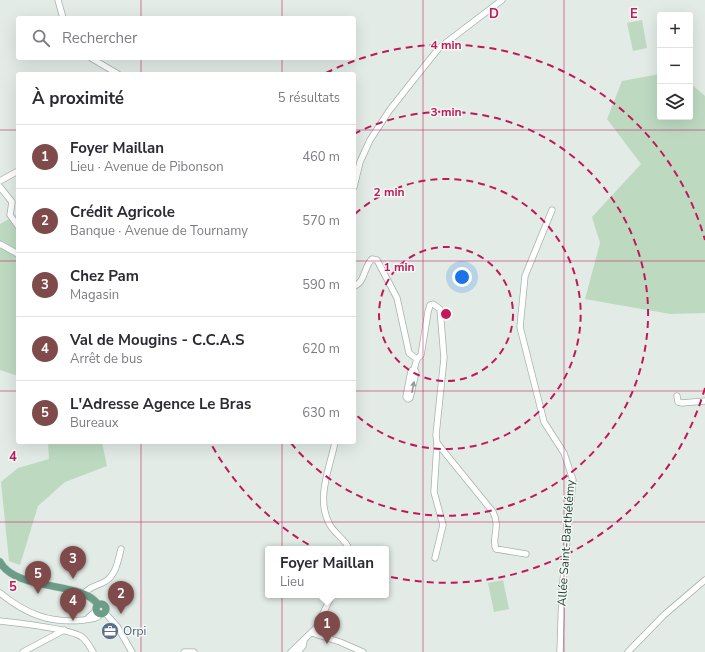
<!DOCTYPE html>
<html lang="fr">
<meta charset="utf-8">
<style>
body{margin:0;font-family:"Nunito Sans",sans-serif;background:#f7f7f7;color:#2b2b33}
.controls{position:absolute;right:12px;top:12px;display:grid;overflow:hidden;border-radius:4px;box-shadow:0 4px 16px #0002}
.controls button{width:36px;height:36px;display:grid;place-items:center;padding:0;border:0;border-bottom:1px solid #e1e1e2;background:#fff;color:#2b2b33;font:20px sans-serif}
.you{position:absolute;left:462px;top:277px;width:14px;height:14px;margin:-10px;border:3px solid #fff;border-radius:50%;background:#1a73e8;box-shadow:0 0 0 6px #1a73e833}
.badge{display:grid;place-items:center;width:26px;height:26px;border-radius:50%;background:#7f4b4a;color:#fff;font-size:13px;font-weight:700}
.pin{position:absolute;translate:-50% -33px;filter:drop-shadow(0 1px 2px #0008)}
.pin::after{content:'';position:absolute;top:21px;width:14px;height:12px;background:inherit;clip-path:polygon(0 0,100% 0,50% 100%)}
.popup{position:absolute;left:265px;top:546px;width:124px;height:52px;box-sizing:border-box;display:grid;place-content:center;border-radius:4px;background:#fff;filter:drop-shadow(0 1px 3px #0005);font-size:13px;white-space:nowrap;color:#7c7c81}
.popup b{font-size:15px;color:#2b2b33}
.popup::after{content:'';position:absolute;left:50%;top:100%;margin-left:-8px;border:8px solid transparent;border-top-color:#fff}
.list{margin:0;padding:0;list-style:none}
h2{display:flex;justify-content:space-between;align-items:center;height:52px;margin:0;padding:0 16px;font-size:17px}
h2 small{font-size:13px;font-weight:400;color:#7c7c81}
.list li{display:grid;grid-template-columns:26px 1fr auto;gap:12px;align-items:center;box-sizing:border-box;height:64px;padding:0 16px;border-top:1px solid #e1e1e2}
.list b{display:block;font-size:15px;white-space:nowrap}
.list p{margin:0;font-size:13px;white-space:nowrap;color:#7c7c81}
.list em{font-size:13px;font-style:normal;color:#7c7c81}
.icon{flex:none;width:22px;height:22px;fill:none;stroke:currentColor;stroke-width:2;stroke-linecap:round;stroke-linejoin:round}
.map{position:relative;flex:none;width:705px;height:652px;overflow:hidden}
.search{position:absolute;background:#fff;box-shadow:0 4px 16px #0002;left:16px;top:16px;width:340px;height:44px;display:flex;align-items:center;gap:10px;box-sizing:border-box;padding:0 14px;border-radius:4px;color:#7c7c81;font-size:15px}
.panel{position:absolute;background:#fff;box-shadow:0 4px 16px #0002;left:16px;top:72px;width:340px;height:372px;border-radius:4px}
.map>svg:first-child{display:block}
.green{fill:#bddac1}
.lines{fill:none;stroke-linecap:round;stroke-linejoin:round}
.minor-casing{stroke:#a5b3ac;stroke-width:7}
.major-casing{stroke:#c2c8c5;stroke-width:8}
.minor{stroke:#fff;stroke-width:5.5}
.major{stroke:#6b9d89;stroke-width:7}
.oneway{fill:#929d98}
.grid{fill:none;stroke:#c2185b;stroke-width:1;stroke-opacity:0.55}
.ring{fill:none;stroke:#c2185b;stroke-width:2;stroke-dasharray:7 5}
.labels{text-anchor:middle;stroke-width:3;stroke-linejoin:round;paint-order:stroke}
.street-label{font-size:12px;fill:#243b31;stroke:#f2f8f4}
.service-label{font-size:12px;fill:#4e5e75;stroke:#f2f8f4;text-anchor:start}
.grid-label{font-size:13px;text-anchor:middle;font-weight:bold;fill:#c2185b;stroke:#f2f8f4;stroke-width:3;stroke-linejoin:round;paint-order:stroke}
.centre{fill:#c2185b;stroke:#f2f8f4;stroke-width:2}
.ring-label{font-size:12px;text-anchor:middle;font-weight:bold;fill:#c2185b;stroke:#f2f8f4;stroke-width:3;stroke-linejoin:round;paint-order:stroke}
</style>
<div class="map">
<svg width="705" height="652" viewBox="0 0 705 652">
<rect width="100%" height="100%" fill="#e2ebe6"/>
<g class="green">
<polygon points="642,20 647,48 633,51 627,23"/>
<polygon points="660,74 660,117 690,117 690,83 705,96 705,313 670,314 585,299 600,243 592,217 641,164 607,119 622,81"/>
<polygon points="18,214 18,376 0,370 0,224"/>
<polygon points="48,442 102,442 107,466 65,482 38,506 20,565 9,561 1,482 18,468 49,459"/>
<polygon points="503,580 509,609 494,612 488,583"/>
</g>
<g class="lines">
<defs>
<g id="minor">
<polyline points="58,0 63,18"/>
<polyline points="91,58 118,74"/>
<polyline points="0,181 18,171"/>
<polyline points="0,187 12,202 10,215 18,226"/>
<polyline points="354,187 360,162 370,140 389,111 407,88 439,48 502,0"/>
<polyline points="552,210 525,276 520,327 544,422 564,453 573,480 562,591 560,652"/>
<polyline points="0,244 18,254"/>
<path d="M 354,286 C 365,283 364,266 372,259 L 377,260 L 397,298 L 409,353 L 417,359 L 421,355 L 428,312 L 430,305 L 433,304 L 440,309 L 444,358 L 436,435 L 437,443 L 493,512 C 501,527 491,539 496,549 L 526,554"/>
<polyline points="414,369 416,372 410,398 408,399 406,397 411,371 414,369 417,359"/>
<polyline points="677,396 678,402 682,403 705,401"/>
<path d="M 335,442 C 330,468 315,499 330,525 C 335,534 346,540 349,549"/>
<polyline points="435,558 443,525 434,492 437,444"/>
<path d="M 0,593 C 26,614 50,624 84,620 C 90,619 97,619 101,614"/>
<path d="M 83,595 C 89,586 98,586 106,581 C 116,574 118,561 121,549"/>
<polyline points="105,613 117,626 132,652"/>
<polyline points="88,618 96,611"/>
<path d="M 0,621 C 18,623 69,628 82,637 C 87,641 90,647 93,652"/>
<polyline points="312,633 340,642 363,652"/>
<polyline points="23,652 64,630"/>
<polyline points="184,652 194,652"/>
<polyline points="291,652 316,628 332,595"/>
<polyline points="298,652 303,646 304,641"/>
<polyline points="628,652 664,615 705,580"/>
</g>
<g id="major">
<path d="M 0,562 C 16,592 85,581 98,605"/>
<circle cx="101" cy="609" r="5"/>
</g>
</defs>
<use href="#minor" class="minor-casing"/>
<use href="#major" class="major-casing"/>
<use href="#minor" class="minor"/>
<use href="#major" class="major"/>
</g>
<defs><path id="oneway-solid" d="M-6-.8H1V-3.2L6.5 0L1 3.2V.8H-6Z"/></defs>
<use class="oneway" href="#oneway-solid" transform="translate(413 387) rotate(-79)"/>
<path class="grid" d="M 141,0 L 141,18M 282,0 L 282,18M 423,0 L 423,652M 564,0 L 564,652M 141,58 L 141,74M 282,58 L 282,74M 0,130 L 18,130M 354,130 L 705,130M 0,261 L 18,261M 354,261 L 705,261M 0,391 L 18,391M 354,391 L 705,391M 141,442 L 141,652M 282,442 L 282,652M 0,522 L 705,522"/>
<g class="ring">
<circle cx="446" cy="314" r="67"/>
<path d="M355 214A135 135 0 1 1 355 414"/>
<path d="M354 134A202 202 0 1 1 290 442"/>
<path d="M705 388A269 269 0 0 1 210 442M326 73A269 269 0 0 1 705 240"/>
</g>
<defs>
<symbol id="office-disc" viewBox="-11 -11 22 22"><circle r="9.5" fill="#5c6f8a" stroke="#f2f8f4"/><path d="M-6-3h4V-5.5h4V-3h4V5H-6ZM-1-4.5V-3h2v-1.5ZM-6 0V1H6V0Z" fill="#fff"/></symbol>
</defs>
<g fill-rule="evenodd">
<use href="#office-disc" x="100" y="621" width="20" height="20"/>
</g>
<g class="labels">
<g class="street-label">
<text transform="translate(566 543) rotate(-86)" y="4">Allée Saint-Barthélémy</text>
</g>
<g class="service-label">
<text x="123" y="635">Orpi</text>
</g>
</g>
<g class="grid-label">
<text x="494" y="18">D</text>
<text x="634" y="18">E</text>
<text x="13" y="461">4</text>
<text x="13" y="591">5</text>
</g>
<circle cx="446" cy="314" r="6" class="centre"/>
<g class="ring-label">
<text x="446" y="49">4 min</text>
<text x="446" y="116">3 min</text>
<text x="389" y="196">2 min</text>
<text x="399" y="271">1 min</text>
</g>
</svg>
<div class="controls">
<button>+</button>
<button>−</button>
<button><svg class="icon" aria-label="layers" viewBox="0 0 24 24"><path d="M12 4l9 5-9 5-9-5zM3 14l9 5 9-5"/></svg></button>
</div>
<div class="you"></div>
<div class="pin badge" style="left:327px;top:644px">1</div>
<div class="popup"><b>Foyer Maillan</b>Lieu</div>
<div class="pin badge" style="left:121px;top:614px">2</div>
<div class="pin badge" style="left:73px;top:579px">3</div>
<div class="pin badge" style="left:73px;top:621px">4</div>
<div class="pin badge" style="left:38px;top:594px">5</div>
<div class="search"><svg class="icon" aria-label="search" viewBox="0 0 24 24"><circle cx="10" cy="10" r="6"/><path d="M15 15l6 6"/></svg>Rechercher</div>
<section class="panel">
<h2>À proximité<small>5 résultats</small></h2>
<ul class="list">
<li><span class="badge">1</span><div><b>Foyer Maillan</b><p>Lieu · Avenue de Pibonson</p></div><em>460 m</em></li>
<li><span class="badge">2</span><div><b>Crédit Agricole</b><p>Banque · Avenue de Tournamy</p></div><em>570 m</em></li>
<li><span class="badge">3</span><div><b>Chez Pam</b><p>Magasin</p></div><em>590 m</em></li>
<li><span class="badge">4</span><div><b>Val de Mougins - C.C.A.S</b><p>Arrêt de bus</p></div><em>620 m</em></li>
<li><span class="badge">5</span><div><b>L'Adresse Agence Le Bras</b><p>Bureaux</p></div><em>630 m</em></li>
</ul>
</section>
</div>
